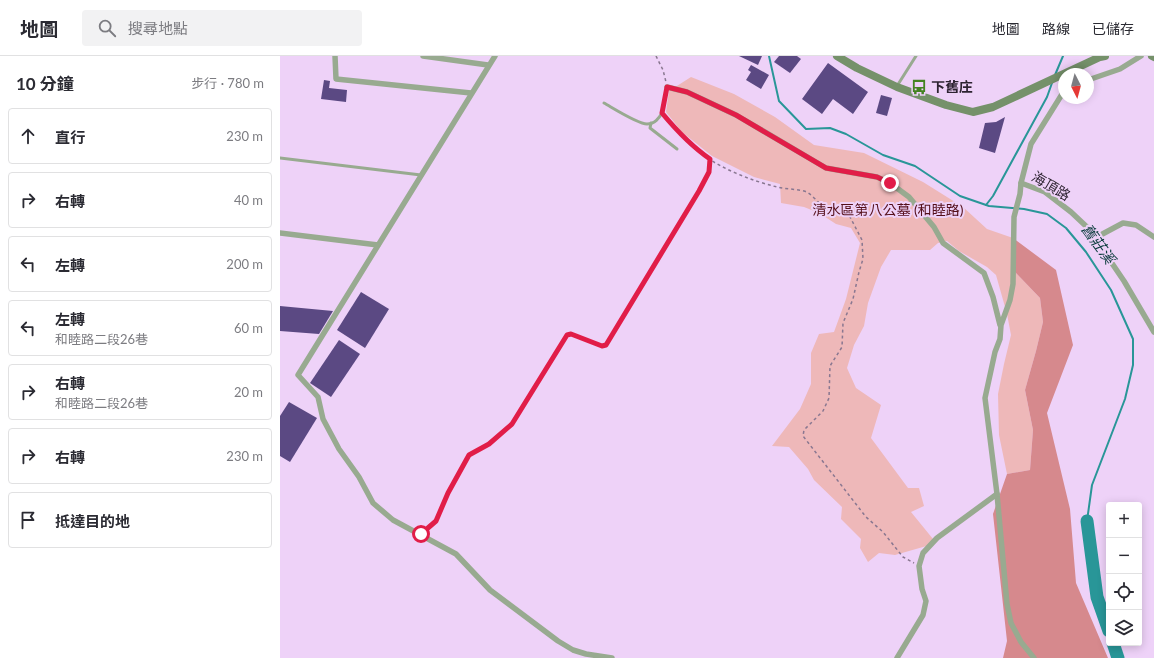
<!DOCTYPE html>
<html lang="zh-TW">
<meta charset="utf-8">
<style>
body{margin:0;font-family:Lato,"Noto Sans TC",sans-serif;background:#f2f2f3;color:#2b2b33}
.controls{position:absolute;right:12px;bottom:12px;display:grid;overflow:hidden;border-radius:4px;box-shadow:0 2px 10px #0003}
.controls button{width:36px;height:36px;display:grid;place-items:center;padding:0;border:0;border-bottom:1px solid #e1e1e2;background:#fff;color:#2b2b33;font:20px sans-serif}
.compass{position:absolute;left:778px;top:12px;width:36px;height:36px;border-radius:50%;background:#fff;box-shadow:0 2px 10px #0003;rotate:174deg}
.stop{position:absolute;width:12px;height:12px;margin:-9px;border:3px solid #e11d48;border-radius:50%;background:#fff}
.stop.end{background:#e11d48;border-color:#fff;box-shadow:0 1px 4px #0008}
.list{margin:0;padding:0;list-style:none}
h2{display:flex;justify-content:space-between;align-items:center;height:52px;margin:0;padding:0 16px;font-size:17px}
h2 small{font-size:13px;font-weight:400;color:#7c7c81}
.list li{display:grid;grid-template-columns:26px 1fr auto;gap:12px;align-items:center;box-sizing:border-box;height:56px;margin:0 8px 8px;padding:0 8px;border:1px solid #e1e1e2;border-radius:4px}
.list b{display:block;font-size:15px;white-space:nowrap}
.list p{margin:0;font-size:13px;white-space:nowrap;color:#7c7c81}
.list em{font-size:13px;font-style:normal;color:#7c7c81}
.icon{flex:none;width:22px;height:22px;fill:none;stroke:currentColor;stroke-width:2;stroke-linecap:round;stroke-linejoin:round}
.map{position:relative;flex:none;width:874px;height:602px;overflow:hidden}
header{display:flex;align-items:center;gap:24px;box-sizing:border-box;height:56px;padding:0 20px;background:#fff;border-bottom:1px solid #e1e1e2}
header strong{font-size:19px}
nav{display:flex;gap:22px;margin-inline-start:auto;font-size:14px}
.search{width:280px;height:36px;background:#f2f2f3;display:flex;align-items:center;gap:10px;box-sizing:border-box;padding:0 14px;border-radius:4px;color:#7c7c81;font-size:15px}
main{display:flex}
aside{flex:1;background:#fff}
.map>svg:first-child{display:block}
.green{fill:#eeb8b9}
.forest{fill:#d6898d}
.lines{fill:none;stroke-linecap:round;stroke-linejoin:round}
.stream{stroke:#299698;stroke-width:2}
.river{stroke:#299698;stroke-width:13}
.building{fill:#5b4983}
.path{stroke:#897790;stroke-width:1.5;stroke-dasharray:3 3;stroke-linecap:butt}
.lane{stroke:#98aa90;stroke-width:3}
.street{stroke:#98aa90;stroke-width:5.5}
.secondary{stroke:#75916a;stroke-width:8}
.route{stroke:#e11d48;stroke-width:5}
.labels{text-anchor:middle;stroke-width:4;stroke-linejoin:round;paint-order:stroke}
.poi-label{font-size:14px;font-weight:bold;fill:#2d2331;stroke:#eed2f8;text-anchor:start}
.street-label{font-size:14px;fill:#2d2331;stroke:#eed2f8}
.park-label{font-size:14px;fill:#540f1a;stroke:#eed2f8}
.water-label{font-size:15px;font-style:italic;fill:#0b3c3d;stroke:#eed2f8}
</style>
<header>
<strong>地圖</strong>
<div class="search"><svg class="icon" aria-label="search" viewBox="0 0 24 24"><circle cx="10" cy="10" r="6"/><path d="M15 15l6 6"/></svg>搜尋地點</div>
<nav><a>地圖</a><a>路線</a><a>已儲存</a></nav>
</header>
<main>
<aside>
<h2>10 分鐘<small>步行 · 780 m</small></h2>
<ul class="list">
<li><svg class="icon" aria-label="ahead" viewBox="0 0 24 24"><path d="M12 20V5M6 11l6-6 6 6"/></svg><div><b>直行</b></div><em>230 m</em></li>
<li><svg class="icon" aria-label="right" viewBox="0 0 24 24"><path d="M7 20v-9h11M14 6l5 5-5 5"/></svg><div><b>右轉</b></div><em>40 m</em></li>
<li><svg class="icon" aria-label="left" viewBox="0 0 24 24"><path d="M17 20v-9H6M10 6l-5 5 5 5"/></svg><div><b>左轉</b></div><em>200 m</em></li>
<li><svg class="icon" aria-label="left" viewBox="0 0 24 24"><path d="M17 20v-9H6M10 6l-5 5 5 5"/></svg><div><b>左轉</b><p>和睦路二段26巷</p></div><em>60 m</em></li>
<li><svg class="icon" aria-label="right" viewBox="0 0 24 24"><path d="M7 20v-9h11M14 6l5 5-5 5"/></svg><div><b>右轉</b><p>和睦路二段26巷</p></div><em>20 m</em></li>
<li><svg class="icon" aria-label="right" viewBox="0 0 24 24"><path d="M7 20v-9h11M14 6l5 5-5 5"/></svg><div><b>右轉</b></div><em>230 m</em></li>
<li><svg class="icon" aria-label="arrive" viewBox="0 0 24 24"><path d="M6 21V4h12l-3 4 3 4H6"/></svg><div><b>抵達目的地</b></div></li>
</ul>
</aside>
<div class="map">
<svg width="874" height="602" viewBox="0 0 874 602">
<rect width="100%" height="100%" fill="#eed2f8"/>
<polygon class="green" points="411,21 454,38 495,61 534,89 584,97 643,126 683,151 707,173 733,182 735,216 760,242 763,266 756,295 745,334 753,374 750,414 727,418 719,379 718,338 724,308 731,279 727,258 716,219 707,211 679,195 667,185 658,187 650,194 611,194 601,211 588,247 584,270 574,289 567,312 576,332 601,349 591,382 628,432 639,432 644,450 631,456 653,483 650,489 615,499 599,497 588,506 580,492 581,483 561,463 562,451 534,424 528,413 509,391 492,390 520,353 531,328 531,297 539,278 554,276 566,243 580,187 571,172 556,168 539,157 524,151 501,147 500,128 474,121 432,100 402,76 386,56 389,35"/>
<polygon class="forest" points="733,182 776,214 793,289 767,357 790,453 796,527 828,602 723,602 727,585 713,458 727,418 750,414 753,374 745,334 756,295 763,266 760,242 735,216"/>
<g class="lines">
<g class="stream">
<polyline points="489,0 499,45 526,73 550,72 566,78 603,99 635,110 680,140 709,150 744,153 767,158 786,172 806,196 831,234 853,283 853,309 845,343 812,429 807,465"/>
<polyline points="775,19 783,0"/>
<polyline points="706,149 713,140 767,41 772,27"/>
</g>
<g class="river">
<polyline points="807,465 817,541 829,575"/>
<polyline points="833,587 838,602"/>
</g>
</g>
<g class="building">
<polygon points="459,0 482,0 478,9"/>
<polygon points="499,0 517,0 521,3 510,17 494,6"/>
<polygon points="548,7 588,36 573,58 553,43 542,58 522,43"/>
<polygon points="471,9 489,19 481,33 466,24 471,16 468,14"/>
<polygon points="44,24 50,25 49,32 67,34 66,46 41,43"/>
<polygon points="601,39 612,42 607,60 596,57"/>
<polygon points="725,61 715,97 699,92 705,67 716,66"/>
<polygon points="81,236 109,253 85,292 57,274"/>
<polygon points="0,250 53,255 39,278 0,275"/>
<polygon points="59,284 80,298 51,341 30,327"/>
<polygon points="9,346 37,362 10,406 0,400 0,360"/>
</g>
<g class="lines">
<g class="path">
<polyline points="376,0 383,14 386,26"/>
<polyline points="383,52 386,38"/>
<path d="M 385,60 C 394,71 403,83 414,92 C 436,111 469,124 497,131 C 506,133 515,133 524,135 C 531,137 535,144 541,148 C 549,155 560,157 569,159 L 582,184 L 583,203 L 579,216 L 573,243 L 563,267 L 562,291 L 550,310 L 549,342 L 543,355 L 524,374 L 523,380 L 586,461 L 603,476 L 623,501 L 634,507"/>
<polyline points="145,475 156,465 168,437 189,399 209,388 232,368 287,279 291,279 322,290 326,289 419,135 429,116 429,103"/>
</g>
<g class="lane">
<polyline points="617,30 636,0"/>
<path d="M 324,47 C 333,52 358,68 367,68 C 375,68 379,62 382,57"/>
<polyline points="371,67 370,72 397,93"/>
<polyline points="0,102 141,119"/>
</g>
<g class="street">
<polyline points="55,0 56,23 191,37"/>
<polyline points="143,0 208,9"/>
<polyline points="215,0 18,319 38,341 43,363 59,393 79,421 93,447 113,464 176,498 210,534 278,585 293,594 306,598 332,602"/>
<polyline points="808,24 840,13 861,0"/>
<polyline points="387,31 407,36 456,59 546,112 597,121 610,127 629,141 654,171 663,187 704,217 713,241 720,269"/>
<polyline points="784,35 751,88 741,127 765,136 791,156 808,172 844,225 874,276"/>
<polyline points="741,127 740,138 734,161 733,228 730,244 721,269 720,283 715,296 705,342 717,438 727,548 731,567 741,586 754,602"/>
<polyline points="0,177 98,189"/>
<polyline points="815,182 843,167 856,169 874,181"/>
<polyline points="617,602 643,559 646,545 642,533 639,510 643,497 657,482 717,438"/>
</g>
<g class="secondary">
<polyline points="557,0 577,12 617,31 666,49 693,56 713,51 820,1 825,0"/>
<polyline points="872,0 874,1"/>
</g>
</g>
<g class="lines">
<path class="route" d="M 141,478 L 156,465 L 168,437 L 189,399 L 209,388 L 232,368 L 287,279 L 291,278 L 322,290 L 326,289 L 419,135 L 429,116 L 430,103 C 411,90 397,75 382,57 L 387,31 L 407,36 L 456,59 L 546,112 L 597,121 L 610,127"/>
</g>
<defs>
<symbol id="bus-bare" viewBox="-9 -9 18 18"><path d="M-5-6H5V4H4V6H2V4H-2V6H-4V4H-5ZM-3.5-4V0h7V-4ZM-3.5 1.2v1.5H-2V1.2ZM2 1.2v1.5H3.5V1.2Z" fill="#448322" stroke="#eed2f8" stroke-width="2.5" paint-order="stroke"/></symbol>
</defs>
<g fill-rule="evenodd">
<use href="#bus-bare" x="628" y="20" width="22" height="22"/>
</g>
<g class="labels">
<g class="poi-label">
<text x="651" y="36">下舊庄</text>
</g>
<g class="street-label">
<text transform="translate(771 130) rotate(31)" y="5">海頂路</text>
</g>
<g class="park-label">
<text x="608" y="159">清水區第八公墓 (和睦路)</text>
</g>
<g class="water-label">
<text transform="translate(818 188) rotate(54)" y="5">舊莊溪</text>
</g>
</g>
</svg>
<div class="controls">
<button>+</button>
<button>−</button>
<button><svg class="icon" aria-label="locate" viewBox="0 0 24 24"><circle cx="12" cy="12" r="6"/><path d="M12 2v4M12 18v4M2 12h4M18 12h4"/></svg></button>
<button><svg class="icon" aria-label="layers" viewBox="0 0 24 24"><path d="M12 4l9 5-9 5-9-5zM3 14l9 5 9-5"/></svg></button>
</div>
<svg class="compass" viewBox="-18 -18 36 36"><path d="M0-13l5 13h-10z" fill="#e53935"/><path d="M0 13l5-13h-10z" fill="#7c7c81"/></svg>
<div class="stop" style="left:141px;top:478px"></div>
<div class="stop end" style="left:610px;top:127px"></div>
</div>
</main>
